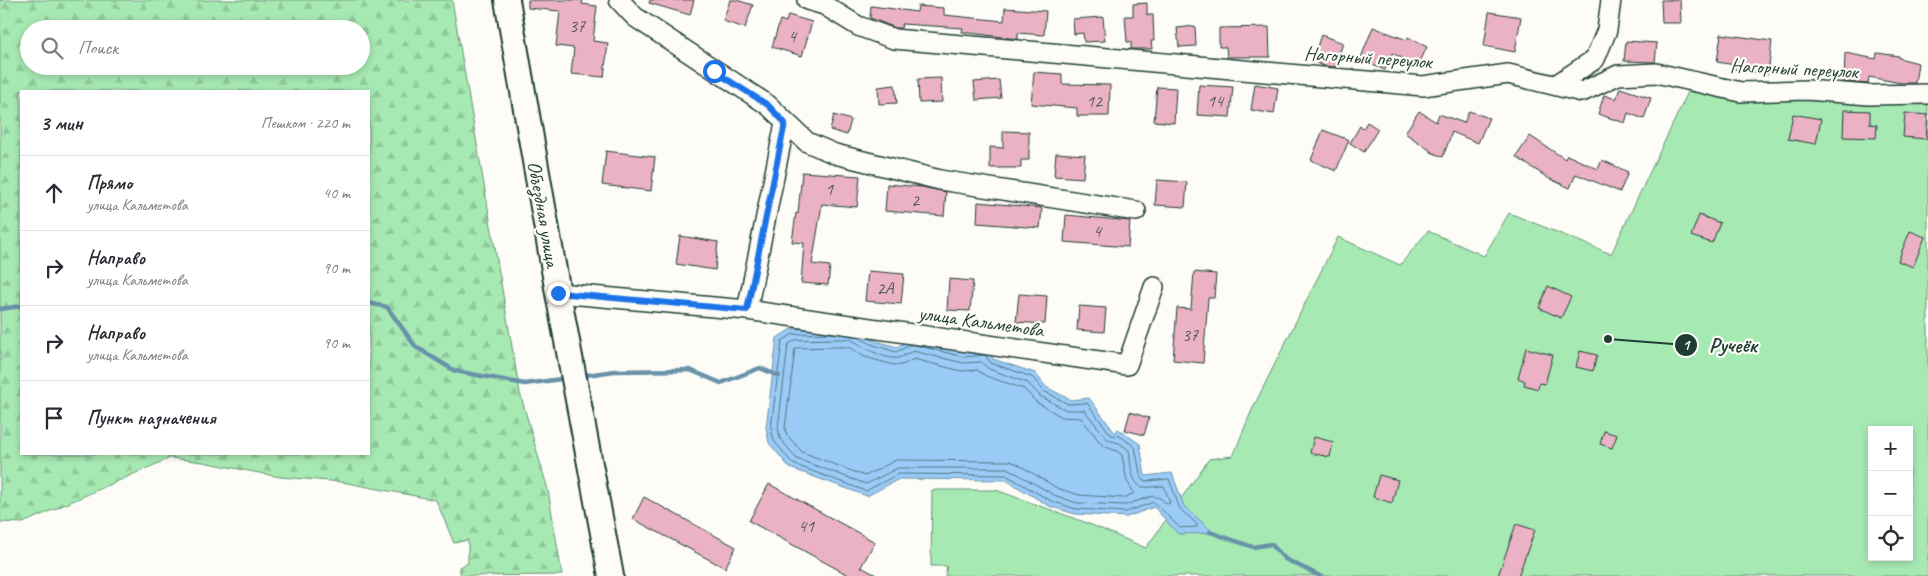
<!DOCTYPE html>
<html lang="ru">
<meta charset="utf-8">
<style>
body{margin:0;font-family:Caveat,sans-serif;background:#f7f7f7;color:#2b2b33}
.controls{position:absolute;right:15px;bottom:15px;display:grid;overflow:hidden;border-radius:0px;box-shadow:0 2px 8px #0003}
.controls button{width:45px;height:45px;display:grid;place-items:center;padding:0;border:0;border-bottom:1px solid #e1e1e2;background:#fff;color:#2b2b33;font:25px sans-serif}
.stop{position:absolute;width:15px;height:15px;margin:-11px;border:4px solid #1a73e8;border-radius:50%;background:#fff}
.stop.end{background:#1a73e8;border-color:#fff;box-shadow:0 1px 5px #0008}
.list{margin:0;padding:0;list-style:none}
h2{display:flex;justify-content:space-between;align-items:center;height:65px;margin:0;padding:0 20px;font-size:21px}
h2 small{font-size:16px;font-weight:400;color:#7c7c81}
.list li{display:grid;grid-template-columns:32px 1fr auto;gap:15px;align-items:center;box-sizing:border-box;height:75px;padding:0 20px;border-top:1px solid #e1e1e2}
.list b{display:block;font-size:19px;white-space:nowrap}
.list p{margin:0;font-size:16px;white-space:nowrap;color:#7c7c81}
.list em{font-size:16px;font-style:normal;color:#7c7c81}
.icon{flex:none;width:28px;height:28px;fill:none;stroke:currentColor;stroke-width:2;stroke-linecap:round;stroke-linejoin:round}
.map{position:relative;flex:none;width:1928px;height:576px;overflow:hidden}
.search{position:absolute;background:#fff;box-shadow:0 2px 8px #0003;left:20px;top:20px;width:350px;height:55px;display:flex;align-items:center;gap:12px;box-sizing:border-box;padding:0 18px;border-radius:28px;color:#7c7c81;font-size:19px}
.panel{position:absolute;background:#fff;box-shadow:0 2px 8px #0003;left:20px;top:90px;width:350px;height:365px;border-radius:0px}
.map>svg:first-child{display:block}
.green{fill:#a7e9b3;stroke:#639374;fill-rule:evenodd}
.forest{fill:url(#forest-firs);stroke:#639374;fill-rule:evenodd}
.water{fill:#9acbf7;stroke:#6992a9}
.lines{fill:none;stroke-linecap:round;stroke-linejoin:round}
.shore{stroke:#507682;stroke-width:1}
.stream{stroke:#6992a9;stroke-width:4.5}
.building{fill:#eab2c4;stroke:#1f3d34}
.minor-casing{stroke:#1f3d34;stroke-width:22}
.major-casing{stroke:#1f3d34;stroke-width:28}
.minor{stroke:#fdfcf7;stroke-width:19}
.major{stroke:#fdfcf7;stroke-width:24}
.route{stroke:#1a73e8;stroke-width:6}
.labels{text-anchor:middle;stroke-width:4.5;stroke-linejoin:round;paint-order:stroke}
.number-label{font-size:18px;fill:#525a58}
.street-label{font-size:20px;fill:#1f3d34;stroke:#fdfcf7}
.leader{fill:none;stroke:#1f3d34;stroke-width:2}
.callout-dot{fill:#1f3d34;stroke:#fdfcf7;stroke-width:2}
.mark-label{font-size:15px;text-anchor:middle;font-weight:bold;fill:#fff}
.callout-label{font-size:21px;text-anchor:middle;font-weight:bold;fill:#1f3d34;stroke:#fdfcf7;stroke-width:4.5;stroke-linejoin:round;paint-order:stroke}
</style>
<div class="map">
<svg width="1928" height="576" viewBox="0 0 1928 576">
<defs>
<pattern id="forest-firs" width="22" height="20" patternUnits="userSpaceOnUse" patternTransform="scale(1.25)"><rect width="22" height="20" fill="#a7e9b3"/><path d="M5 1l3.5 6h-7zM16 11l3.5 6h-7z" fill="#8fc99b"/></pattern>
</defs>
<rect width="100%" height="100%" fill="#fdfcf7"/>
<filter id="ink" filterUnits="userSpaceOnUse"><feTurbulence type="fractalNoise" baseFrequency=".02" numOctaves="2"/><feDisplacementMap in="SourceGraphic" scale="10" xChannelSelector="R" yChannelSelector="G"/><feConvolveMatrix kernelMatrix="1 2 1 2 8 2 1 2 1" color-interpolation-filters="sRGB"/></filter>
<g filter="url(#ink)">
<path class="green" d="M 1688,92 L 1928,97 L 1928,576 L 945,576 L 947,566 L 931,566 L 932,490 L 996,490 L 1087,523 L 1146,548 L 1209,459 L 1233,456 L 1251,412 L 1338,237 L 1400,265 L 1428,231 L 1484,256 L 1509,213 L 1611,254 ZM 1872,430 L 1909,430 L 1909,557 L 1872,557 Z"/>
<path class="forest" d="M 0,0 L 452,0 L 520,393 L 548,490 L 562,575 L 461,576 L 459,567 L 468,563 L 468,540 L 454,543 L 436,500 L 342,482 L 280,477 L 203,462 L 170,458 L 23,523 L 0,522 ZM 29,29 L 361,29 L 361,66 L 29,66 ZM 21,91 L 369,91 L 369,454 L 21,454 Z"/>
<polygon class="water" points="854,328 873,340 897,347 911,339 928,344 965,352 988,349 993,359 1035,373 1046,387 1071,400 1089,398 1115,433 1118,429 1140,444 1145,476 1172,473 1184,506 1214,533 1178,534 1154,507 1127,517 1075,514 1049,506 1006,480 899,479 867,496 790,468 769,443 766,428 777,338 791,329"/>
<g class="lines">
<g class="shore">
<polyline points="834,333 793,334 782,341 771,428 774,441 793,464 866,491 898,474 1006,475 1051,501 1076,509 1126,512 1154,502 1180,528 1197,527 1197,524 1180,509 1169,479 1146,481 1141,479 1135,447 1120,436 1111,435 1087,403 1068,404 1044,391 1032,377 991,363 985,355 964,357 915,345"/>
<polyline points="858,337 871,344 896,352 911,345"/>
<path d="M 850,339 C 863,346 883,360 898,358 C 903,357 908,353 913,351 L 963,363 L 981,362 L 989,369 L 1028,383 L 1040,396 L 1066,410 L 1084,410 L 1108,440 L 1119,443 L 1129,450 C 1131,461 1130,484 1143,487 C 1150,488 1157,486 1164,486 L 1170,503 L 1167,504 L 1160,498 L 1153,496 L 1125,505 L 1077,503 L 1054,495 L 1007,468 L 898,468 L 866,484 L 797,459 L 780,438 L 778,428 L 788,345 L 795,340 Z"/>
<polygon points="848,347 865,357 894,365 902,365 914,359 961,371 977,370 986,376 1024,389 1036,402 1062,417 1081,418 1103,446 1117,451 1122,455 1127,481 1134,493 1124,498 1079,495 1057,488 1016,463 1009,461 896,460 865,476 802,452 787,435 785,428 795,349 797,348"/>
</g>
<g class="stream">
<polyline points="369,303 387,307 416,347 455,371 525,384 561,379"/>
<polyline points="0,309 21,306"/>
<polyline points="587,375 614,371 690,370 721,383 760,368 779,376"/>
<polyline points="1210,532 1253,547 1271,544 1285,559 1320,576"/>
</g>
</g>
<g class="building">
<polygon points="528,0 583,0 582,4 597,6 593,41 608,43 604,77 571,74 574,48 556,46 560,11 528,8"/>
<polygon points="650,0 694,0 690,15 649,3"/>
<polygon points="730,0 736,0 753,5 745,28 723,21"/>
<polygon points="1661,0 1680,0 1681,23 1662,23"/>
<polygon points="1147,3 1147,15 1153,15 1154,41 1151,41 1152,49 1131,49 1131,42 1127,42 1125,16 1133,16 1133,4"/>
<polygon points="871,6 917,12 918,6 944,8 944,15 1004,21 1005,8 1046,11 1044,35 1018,33 1018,39 962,32 963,28 902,24 901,28 896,28 870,18"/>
<polygon points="1489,12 1521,17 1515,52 1484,46"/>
<polygon points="788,15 812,22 802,56 772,47 780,20 786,22"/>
<polygon points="1103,17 1105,41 1084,42 1083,33 1074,34 1073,19"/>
<polygon points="1195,26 1196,46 1179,47 1177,28"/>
<polygon points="1269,27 1270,57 1227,57 1226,47 1219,47 1219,28"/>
<polygon points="1373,27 1407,40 1408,37 1427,47 1418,66 1392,53 1385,70 1360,60"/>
<polygon points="1721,34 1772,41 1768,74 1734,69 1735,65 1717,62"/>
<polygon points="1321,35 1343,43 1335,67 1324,66 1312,61"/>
<polygon points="1626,41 1657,43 1655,62 1624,61"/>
<polygon points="1845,53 1876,59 1877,53 1899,56 1899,58 1918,63 1915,83 1901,83 1869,77 1868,84 1844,82"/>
<polygon points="1034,72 1062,74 1062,84 1110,85 1109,116 1077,116 1077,108 1031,104"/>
<polygon points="941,78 942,102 919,103 918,79"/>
<polygon points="999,80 1001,98 976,100 974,82"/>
<polygon points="1255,84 1278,88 1274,114 1251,110"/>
<polygon points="895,85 897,103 879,104 878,87"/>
<polygon points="1199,85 1233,87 1230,117 1197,115"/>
<polygon points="1157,87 1176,88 1174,123 1154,121"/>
<polygon points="1620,88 1651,98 1644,119 1628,113 1625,123 1598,114 1604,95 1616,99"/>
<polygon points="1844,110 1870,111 1870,124 1877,125 1876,138 1843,137"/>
<polygon points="1419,111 1436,122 1439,114 1464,123 1469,111 1489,118 1478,143 1452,132 1443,157 1431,152 1431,151 1405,133"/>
<polygon points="1905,113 1928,115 1926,139 1903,137"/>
<polygon points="1793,114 1821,119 1816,144 1788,139"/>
<polygon points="834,115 851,120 847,135 830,130"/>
<polygon points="1367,122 1378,129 1364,152 1350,143 1360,126 1363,129"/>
<polygon points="1323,130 1349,140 1336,171 1311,160"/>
<polygon points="1003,131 1029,132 1029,160 1021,160 1021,168 990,168 990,147 1003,148"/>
<polygon points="1530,136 1565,159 1567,155 1598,169 1602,160 1628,172 1620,192 1576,174 1570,188 1548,178 1516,157"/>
<polygon points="606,151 655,157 651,191 602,185"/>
<polygon points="1056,153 1085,155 1083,178 1054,176"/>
<polygon points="802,172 860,176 857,207 822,204 812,264 830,266 828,285 801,283 804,243 792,242 796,213 798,214"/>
<polygon points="1157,180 1187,182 1185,207 1155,205"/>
<polygon points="887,184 922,187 946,192 944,216 885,211"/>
<polygon points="978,202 1042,208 1040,228 977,223"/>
<polygon points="1066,215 1130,221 1128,247 1064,242"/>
<polygon points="1699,215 1720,223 1712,243 1691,236"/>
<polygon points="1910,231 1925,237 1913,267 1898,261"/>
<polygon points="680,236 718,242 715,270 676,264"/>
<polygon points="868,271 904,274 901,304 865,301"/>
<polygon points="1194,272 1216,274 1214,298 1208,298 1203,363 1173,360 1177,308 1191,309"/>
<polygon points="949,279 973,281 970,311 947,310"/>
<polygon points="1548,286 1571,297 1561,318 1539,308"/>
<polygon points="1019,294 1047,296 1045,324 1016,322"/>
<polygon points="1079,306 1106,308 1104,332 1077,330"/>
<polygon points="1526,348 1553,355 1545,384 1539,383 1538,389 1524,385 1525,381 1518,378"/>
<polygon points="1580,351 1597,355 1593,371 1576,367"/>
<polygon points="1130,412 1149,418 1144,435 1125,430"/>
<polygon points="1604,431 1617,435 1612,448 1600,444"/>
<polygon points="1314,437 1333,442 1330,457 1310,453"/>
<polygon points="1379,475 1398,480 1392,503 1373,497"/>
<polygon points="769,484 875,542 861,567 878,576 850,576 749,521"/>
<polygon points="644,497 736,547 725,568 633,519"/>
<polygon points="1516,524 1535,530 1518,576 1498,576"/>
</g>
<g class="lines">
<defs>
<g id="minor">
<polyline points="619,0 635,17 768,105 807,142 835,154 940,180 1136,211"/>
<polyline points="807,0 824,5 858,26 894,39 1423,86 1508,74 1582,92 1618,75 1656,73 1741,92 1807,90 1868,95 1928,94"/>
<polyline points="1556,85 1595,59 1607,30 1611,0"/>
<polyline points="558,293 747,310 1127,365 1154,287"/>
<polyline points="747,310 785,123"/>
</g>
<polyline id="major" points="507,0 558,293 611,576"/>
</defs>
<use href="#minor" class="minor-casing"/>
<use href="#major" class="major-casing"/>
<use href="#minor" class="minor"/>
<use href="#major" class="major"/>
</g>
</g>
<g class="lines" filter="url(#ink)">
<polyline class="route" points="558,293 747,310 785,123 768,105 714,71"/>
</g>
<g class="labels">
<g class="number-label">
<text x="577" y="32">37</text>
<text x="792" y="42">4</text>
<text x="1094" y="107">12</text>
<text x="1215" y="107">14</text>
<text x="829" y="195">1</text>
<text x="915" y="206">2</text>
<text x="1097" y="237">4</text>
<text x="885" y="294">2А</text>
<text x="1190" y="341">37</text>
<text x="806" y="532">41</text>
</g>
<g class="street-label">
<text transform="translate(1368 57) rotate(4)" y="7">Нагорный переулок</text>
<text transform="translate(1794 68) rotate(3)" y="7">Нагорный переулок</text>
<text transform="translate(544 214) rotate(80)" y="7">Объездная улица</text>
<text transform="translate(981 321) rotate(8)" y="7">улица Кальметова</text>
</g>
</g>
<path class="leader" d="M1608 339L1686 345"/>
<g class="callout-dot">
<circle cx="1608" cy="339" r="5"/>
<circle cx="1686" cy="345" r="12"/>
</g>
<g class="mark-label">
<text x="1686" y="350">1</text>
</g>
<g class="callout-label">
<text x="1733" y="352">Ручеёк</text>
</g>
</svg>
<div class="controls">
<button>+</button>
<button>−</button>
<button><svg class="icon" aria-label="locate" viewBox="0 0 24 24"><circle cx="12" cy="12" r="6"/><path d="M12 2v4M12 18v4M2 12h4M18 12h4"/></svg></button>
</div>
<div class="stop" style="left:714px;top:71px"></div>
<div class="stop end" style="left:558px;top:293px"></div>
<div class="search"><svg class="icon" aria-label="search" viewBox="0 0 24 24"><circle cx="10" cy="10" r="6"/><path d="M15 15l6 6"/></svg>Поиск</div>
<section class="panel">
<h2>3 мин<small>Пешком · 220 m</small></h2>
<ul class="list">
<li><svg class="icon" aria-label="ahead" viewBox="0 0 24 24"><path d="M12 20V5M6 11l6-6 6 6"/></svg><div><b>Прямо</b><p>улица Кальметова</p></div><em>40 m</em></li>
<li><svg class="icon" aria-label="right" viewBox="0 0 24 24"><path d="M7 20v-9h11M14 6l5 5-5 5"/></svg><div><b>Направо</b><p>улица Кальметова</p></div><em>90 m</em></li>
<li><svg class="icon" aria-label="right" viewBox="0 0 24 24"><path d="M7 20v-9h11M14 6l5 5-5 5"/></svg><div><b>Направо</b><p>улица Кальметова</p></div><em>90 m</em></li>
<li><svg class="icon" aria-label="arrive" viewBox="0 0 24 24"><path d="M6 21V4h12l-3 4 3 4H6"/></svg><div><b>Пункт назначения</b></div></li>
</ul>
</section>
</div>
